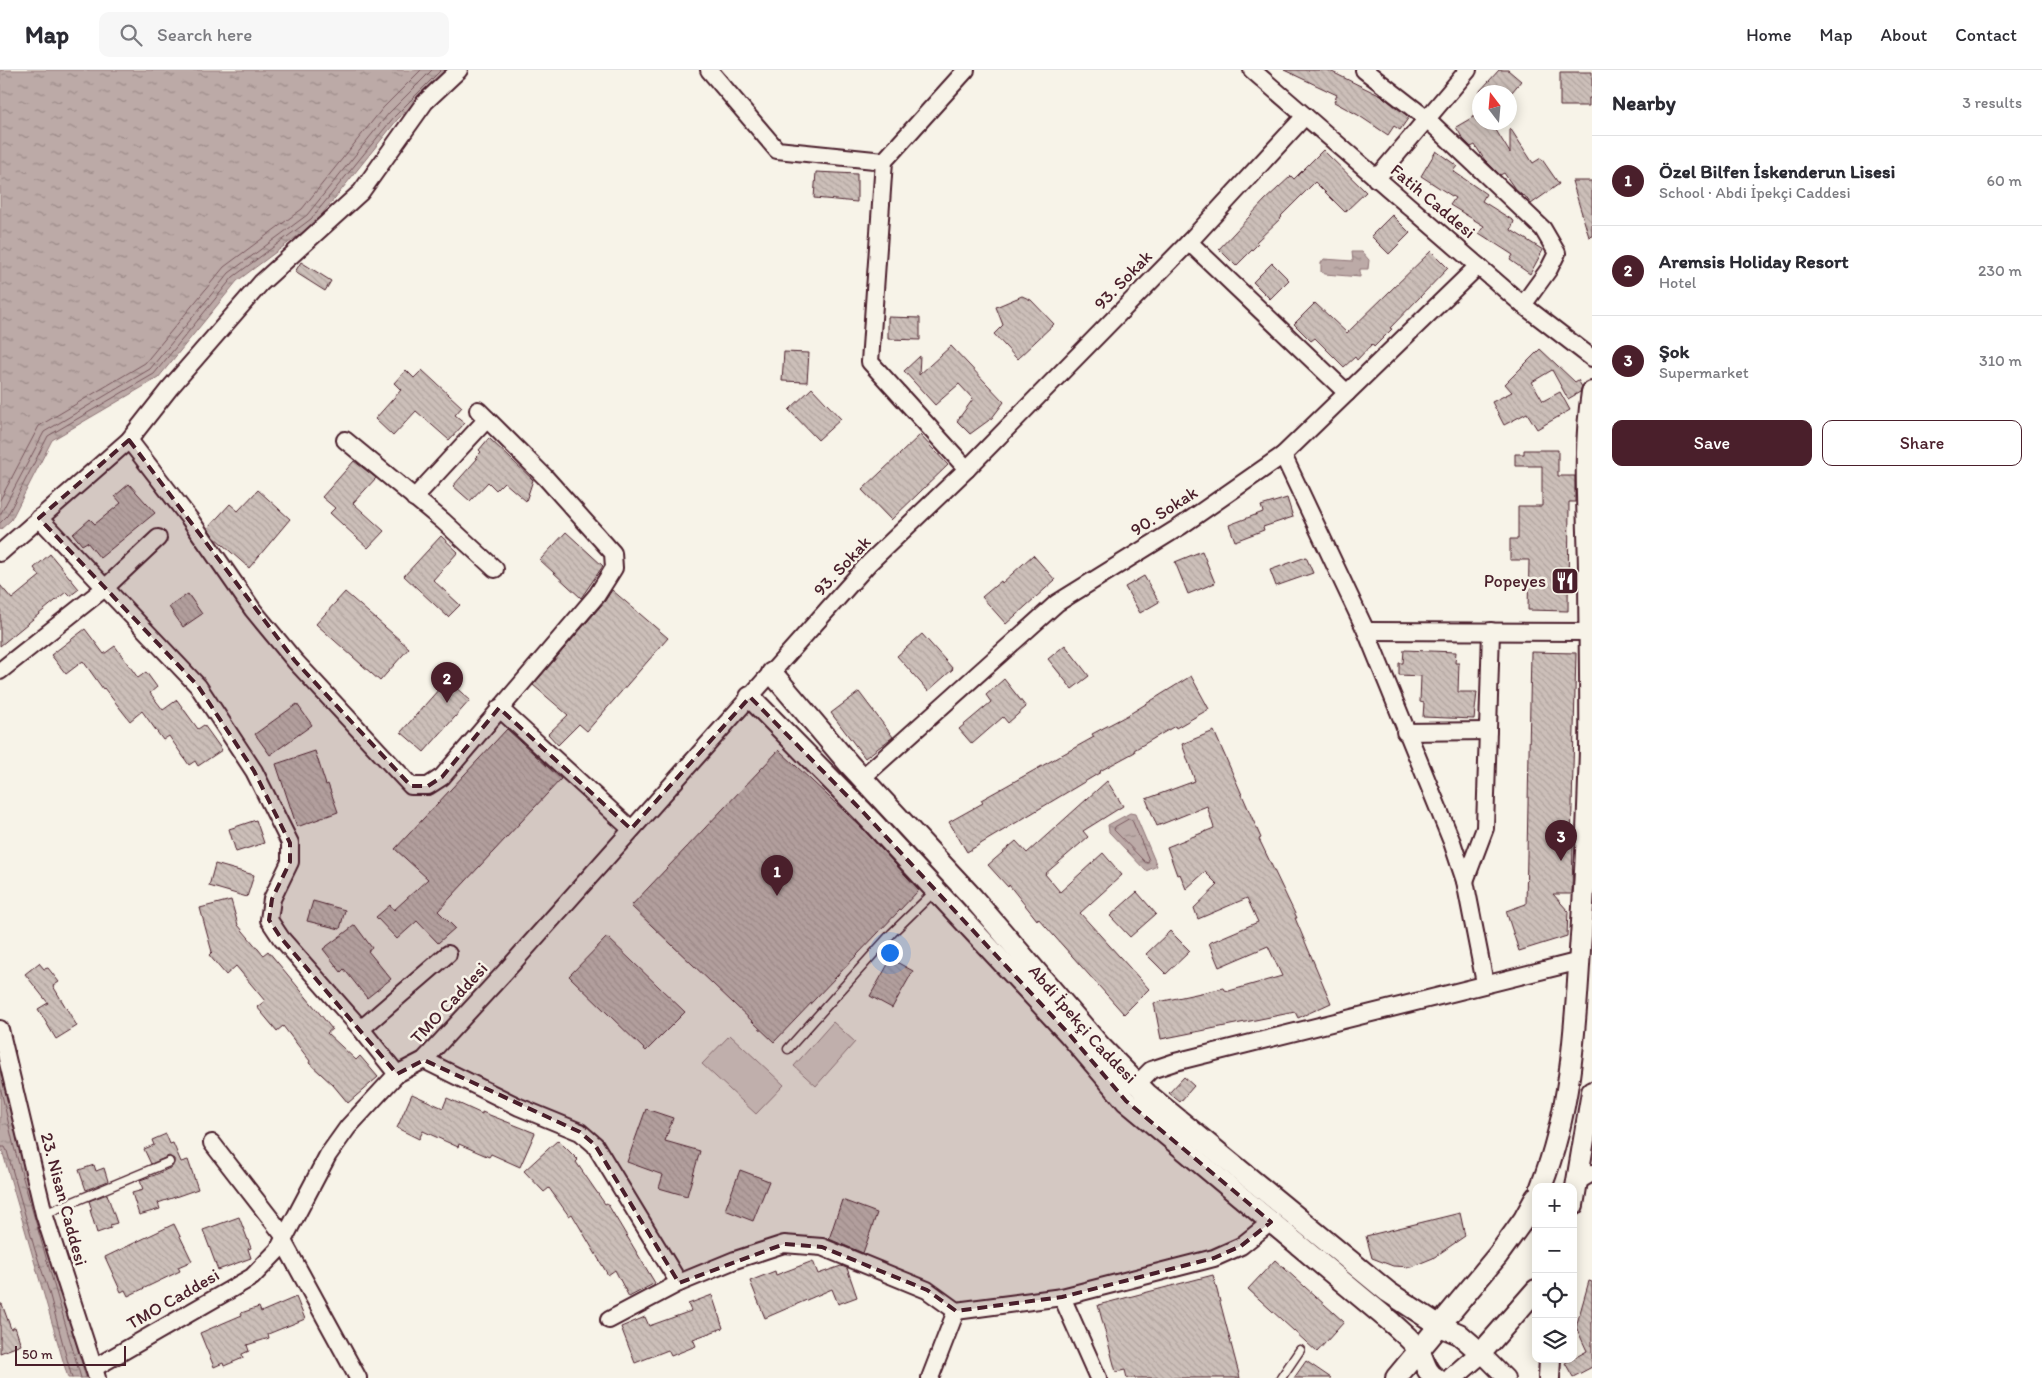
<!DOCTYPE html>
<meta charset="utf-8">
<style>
body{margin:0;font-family:Itim,sans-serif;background:#f7f7f7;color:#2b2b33}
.controls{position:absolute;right:15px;bottom:15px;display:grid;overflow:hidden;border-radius:10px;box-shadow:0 2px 12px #0003}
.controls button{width:45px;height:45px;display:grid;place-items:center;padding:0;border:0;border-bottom:1px solid #e1e1e2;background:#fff;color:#2b2b33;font:25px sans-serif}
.compass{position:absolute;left:1472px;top:15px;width:45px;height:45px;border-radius:50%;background:#fff;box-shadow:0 2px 12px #0003;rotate:344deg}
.scale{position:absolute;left:15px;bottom:12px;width:111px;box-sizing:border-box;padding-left:5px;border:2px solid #4a1f2b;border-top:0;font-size:14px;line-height:18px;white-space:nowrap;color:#4a1f2b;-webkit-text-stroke:4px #f7f3e8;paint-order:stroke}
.you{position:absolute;left:889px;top:882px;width:18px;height:18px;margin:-12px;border:4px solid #fff;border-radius:50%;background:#1a73e8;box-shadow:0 0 0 8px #1a73e833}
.badge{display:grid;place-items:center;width:32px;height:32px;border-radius:50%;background:#4a1f2b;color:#fff;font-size:16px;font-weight:700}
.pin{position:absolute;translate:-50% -41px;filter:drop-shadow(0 1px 2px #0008)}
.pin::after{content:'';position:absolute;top:26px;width:18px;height:15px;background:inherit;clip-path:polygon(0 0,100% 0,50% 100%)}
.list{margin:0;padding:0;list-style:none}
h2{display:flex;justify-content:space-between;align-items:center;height:65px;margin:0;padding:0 20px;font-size:21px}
h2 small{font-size:16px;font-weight:400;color:#7c7c81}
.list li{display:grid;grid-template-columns:32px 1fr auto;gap:15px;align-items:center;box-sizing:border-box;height:90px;padding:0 20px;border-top:1px solid #e1e1e2}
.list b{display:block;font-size:19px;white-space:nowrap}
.list p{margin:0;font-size:16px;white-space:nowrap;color:#7c7c81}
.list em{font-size:16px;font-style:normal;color:#7c7c81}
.actions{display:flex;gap:10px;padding:15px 20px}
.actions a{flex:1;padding:11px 0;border:1px solid #4a1f2b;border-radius:10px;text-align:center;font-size:18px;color:#4a1f2b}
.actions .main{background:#4a1f2b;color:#fff}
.icon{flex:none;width:28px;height:28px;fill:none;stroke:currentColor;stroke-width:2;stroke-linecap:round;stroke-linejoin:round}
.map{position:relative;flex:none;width:1592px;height:1308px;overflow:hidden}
header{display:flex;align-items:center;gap:30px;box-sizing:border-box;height:70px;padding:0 25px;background:#fff;border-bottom:1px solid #e1e1e2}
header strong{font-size:24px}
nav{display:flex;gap:28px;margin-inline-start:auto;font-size:18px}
.search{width:350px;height:45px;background:#f7f7f7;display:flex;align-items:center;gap:12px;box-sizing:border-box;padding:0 18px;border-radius:10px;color:#7c7c81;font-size:19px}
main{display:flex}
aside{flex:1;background:#fff}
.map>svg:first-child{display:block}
.park{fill:#ded4cc;stroke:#947a7c}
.water{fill:url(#water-ripples);stroke:#8e7275}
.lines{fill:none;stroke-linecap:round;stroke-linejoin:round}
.shore{stroke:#78575d;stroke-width:1}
.building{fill:url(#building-back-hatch);stroke:#4a1f2b}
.service-casing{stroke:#4a1f2b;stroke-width:11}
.minor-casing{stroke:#4a1f2b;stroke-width:20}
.tertiary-casing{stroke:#4a1f2b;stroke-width:24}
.service{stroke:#f7f3e8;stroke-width:8}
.minor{stroke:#f7f3e8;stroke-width:16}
.tertiary{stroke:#f7f3e8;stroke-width:20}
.marked{fill:#4a1f2b;fill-opacity:0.2;stroke:#4a1f2b;stroke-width:4;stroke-dasharray:10 6;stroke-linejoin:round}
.labels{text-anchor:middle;stroke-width:5;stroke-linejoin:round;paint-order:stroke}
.street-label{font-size:18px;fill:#4a1f2b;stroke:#f7f3e8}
.poi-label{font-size:18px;fill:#4a1f2b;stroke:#f7f3e8;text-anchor:end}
</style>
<header>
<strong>Map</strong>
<div class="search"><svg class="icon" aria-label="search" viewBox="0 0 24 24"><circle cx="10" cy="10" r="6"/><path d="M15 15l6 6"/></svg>Search here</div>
<nav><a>Home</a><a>Map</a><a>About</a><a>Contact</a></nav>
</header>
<main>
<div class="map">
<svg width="1592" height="1308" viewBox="0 0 1592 1308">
<defs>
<pattern id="water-ripples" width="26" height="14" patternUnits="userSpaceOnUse" patternTransform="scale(1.25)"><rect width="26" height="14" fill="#bcaaa7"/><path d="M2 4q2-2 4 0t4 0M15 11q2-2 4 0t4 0" fill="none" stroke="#9b8a88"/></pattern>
<pattern id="building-back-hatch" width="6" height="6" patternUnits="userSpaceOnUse" patternTransform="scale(1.25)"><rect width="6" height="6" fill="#ccbfb9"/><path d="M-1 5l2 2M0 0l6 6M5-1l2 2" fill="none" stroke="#b1a49f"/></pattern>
</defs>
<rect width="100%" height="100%" fill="#f7f3e8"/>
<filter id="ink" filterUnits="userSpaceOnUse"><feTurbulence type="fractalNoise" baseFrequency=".02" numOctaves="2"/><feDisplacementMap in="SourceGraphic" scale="10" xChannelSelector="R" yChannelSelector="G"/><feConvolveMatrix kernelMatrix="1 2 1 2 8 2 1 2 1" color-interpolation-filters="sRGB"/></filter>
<g filter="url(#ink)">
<g class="park">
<polygon points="833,952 855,972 816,1016 794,996"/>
<polygon points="730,965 784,1015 756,1044 702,994"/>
</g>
<g class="water">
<polygon points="0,0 448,0 397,50 315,153 237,211 158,308 52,370 11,450 0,460"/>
<polygon points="1352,182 1362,182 1369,190 1368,199 1360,199 1360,207 1325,204 1321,202 1321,193 1324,189 1353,191"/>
<polygon points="1130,743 1135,744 1157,796 1146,801 1109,762 1108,755"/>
<polygon points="0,993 19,1075 86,1308 68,1308 0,1073"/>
</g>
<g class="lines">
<g class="shore">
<polyline points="0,430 39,356 145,293 224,197 302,139 383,38 421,0"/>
<polyline points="0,445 44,362 150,299 229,203 307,145 389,43 432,0"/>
<polyline points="0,453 7,446 48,366 154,304 233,207 311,149 394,47 441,0"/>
<polygon points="1129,749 1132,750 1149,790 1148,793 1145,792 1114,760 1115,757"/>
<polyline points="0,1016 14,1077 81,1308"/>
<polyline points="0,1077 5,1077 7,1081 35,1180 49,1222 72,1308"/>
</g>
</g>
<g class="building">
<polygon points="1284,0 1328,0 1383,27 1409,47 1400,60 1394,56 1388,65 1358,45 1334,32 1337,25"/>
<polygon points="1499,0 1508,0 1521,11 1512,22 1479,22"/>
<polygon points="1560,2 1592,2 1592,28 1589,28 1589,36 1560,36"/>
<polygon points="1480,43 1480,52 1491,52 1510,83 1510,58 1533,93 1541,88 1559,114 1531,134 1524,125 1523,126 1515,119 1504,103 1500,105 1484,89 1475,75 1471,77 1463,69 1456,57"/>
<polygon points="1323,80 1366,122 1345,142 1315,112 1281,146 1282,147 1256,172 1258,174 1236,196 1219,179 1265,130 1291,106 1294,109"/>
<polygon points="1436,81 1457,96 1453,101 1486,124 1482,131 1514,151 1511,160 1543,180 1530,204 1510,190 1513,185 1479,163 1484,156 1450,135 1455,128 1421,106"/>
<polygon points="816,102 857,104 857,132 814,128"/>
<polygon points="1572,111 1592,111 1592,166 1589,167"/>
<polygon points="1392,145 1410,163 1389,184 1371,166"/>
<polygon points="1431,181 1448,198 1390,258 1392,259 1374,277 1372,274 1357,290 1355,287 1344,297 1315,268 1311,271 1294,254 1315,233 1347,263"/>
<polygon points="301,192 331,211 325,221 295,202"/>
<polygon points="1272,193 1289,210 1270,229 1253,212"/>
<polygon points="1022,226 1031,230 1054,254 1017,289 994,264 1003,255 996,237"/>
<polygon points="888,247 920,248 920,270 888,269"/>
<polygon points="951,276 1004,332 992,348 970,364 957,351 973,329 959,314 935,335 904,301 920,286 919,305"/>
<polygon points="1540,279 1575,312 1578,310 1582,317 1580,322 1568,329 1552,300 1532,312 1543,331 1560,322 1570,340 1537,359 1527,343 1504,355 1492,332 1512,322 1505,314"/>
<polygon points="784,282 809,283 807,312 782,311"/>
<polygon points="406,300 414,308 422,300 462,337 455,345 465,353 449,370 416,341 393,366 375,349 401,320 394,313"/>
<polygon points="812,318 841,349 818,370 789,340"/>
<polygon points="920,365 948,395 891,450 862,420"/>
<polygon points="489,368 533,410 526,431 504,412 496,420 488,412 470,431 453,416 477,389 475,388 481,382 479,380"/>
<polygon points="1524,380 1558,380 1558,406 1575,406 1575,432 1569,432 1568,541 1528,540 1529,490 1510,490 1510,469 1518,469 1518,436 1542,436 1542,396 1515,396 1515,384 1524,384"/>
<polygon points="354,391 376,408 353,433 384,461 368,478 330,443 335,438 322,427"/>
<polygon points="129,414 155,443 100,488 87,472 82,475 73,464 90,449 95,454 121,433 115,426"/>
<polygon points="258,420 290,449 249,498 214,467 208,458 230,434 238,441"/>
<polygon points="1287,428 1293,447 1263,457 1264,460 1235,471 1229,455 1263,442 1261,436"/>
<polygon points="566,462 603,496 581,528 540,490"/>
<polygon points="441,466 458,482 433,510 460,535 448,547 404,506"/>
<polygon points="1202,481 1215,513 1188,524 1175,492"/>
<polygon points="50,484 79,519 70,526 66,522 0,576 0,515 12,529 40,506 34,498"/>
<polygon points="1033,485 1055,510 1006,554 982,527 1001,511 1002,513"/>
<polygon points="1306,487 1313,503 1276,516 1270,500"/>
<polygon points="1144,506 1159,532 1140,543 1125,517"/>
<polygon points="612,520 668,568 587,661 579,654 558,675 548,664 568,645 533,615 605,531"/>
<polygon points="345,522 409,578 380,611 316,554"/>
<polygon points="188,524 202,544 183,557 169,537"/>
<polygon points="85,559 104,584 115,576 138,608 146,602 157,617 150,623 163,640 177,630 198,659 204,655 222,680 198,696 195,691 189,695 169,666 163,670 142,641 130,651 104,618 103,619 83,591 66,604 51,585"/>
<polygon points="922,564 953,599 928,621 897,586"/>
<polygon points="1065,575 1089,606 1072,619 1048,589"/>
<polygon points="1404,580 1456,582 1455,593 1459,593 1458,622 1477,622 1474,649 1423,647 1424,633 1420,632 1421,606 1399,605 1399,593 1403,593"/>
<polygon points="1531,582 1576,583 1571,774 1573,774 1572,824 1553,824 1568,841 1567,866 1519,881 1506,841 1526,834"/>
<polygon points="1191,606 1209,639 1176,658 1175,656 1134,680 1135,682 1100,701 1101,702 967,782 949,752 983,733 981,730 1094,667 1092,664 1128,645"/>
<polygon points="1004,609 1026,637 1008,653 1003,647 972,674 959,659 991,632 986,625"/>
<polygon points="447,610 470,630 424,682 401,662"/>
<polygon points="859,622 893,667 865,688 831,643"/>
<polygon points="297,634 312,655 270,685 255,664"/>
<polygon points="507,659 561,709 438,841 455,858 438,873 417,851 397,869 376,847 390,835 394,840 428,809 395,779"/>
<polygon points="1214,661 1261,768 1259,769 1297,848 1295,848 1331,933 1298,948 1295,942 1161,969 1154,933 1224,918 1225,920 1229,921 1282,906 1268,876 1219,897 1209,873 1258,852 1247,828 1198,849 1194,838 1218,815 1205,802 1186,819 1180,804 1177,805 1167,777 1214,758 1207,736 1157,756 1146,729 1195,711 1182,674"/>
<polygon points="779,680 861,757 919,820 774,972 631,836"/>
<polygon points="315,681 326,715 328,714 338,742 297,757 276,694"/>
<polygon points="1107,711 1123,736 1083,761 1088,767 1045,804 1060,822 1103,783 1122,805 1080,843 1149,919 1124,944 1038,848 1037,850 1009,815 1008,817 988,795 1016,771 1027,783"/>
<polygon points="256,750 264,773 236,782 229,759"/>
<polygon points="215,794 254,805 247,827 209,816"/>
<polygon points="1137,822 1156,844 1130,867 1110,846"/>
<polygon points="231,830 238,855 263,885 268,881 316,939 332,959 327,963 356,990 360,986 378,1007 348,1033 333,1015 309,993 310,991 283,956 277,961 257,937 265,931 236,896 226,905 209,885 212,882 200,838"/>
<polygon points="313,831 345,840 340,859 307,851"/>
<polygon points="355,855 372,878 368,881 391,909 367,928 344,899 341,902 323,879"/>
<polygon points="1170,861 1190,881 1166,904 1146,884"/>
<polygon points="607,867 685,942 646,981 569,906"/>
<polygon points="891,889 913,901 892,938 870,926"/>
<polygon points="39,893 44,899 48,898 59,912 53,916 77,956 56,969 38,939 48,933 25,904"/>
<polygon points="1184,1007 1194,1016 1180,1032 1169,1023"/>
<polygon points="412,1024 443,1038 447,1028 482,1044 482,1042 535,1063 520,1097 491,1084 489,1087 459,1074 458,1077 423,1061 419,1069 397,1058"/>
<polygon points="646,1039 673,1048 665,1071 700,1081 687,1126 659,1118 663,1105 627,1092"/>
<polygon points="166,1064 170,1074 173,1073 181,1092 188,1090 198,1119 158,1133 160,1139 139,1145 132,1123 143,1120 140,1110 155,1105 172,1097 174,1093 174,1089 169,1086 151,1094 144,1079 154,1075 152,1070"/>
<polygon points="558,1070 578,1090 576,1092 605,1134 607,1133 655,1213 629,1227 615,1200 608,1205 572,1144 569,1146 549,1118 544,1122 524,1101"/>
<polygon points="94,1095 96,1101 104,1098 108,1111 86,1120 79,1100"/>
<polygon points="740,1100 769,1111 753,1151 725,1140"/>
<polygon points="107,1124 117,1153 110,1155 111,1158 97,1163 90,1140 92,1140 89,1131"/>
<polygon points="842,1130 877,1143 863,1183 829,1169"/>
<polygon points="1460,1143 1465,1166 1433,1188 1411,1197 1393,1196 1372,1188 1366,1166"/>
<polygon points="239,1147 251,1178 248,1179 251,1188 218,1200 203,1160"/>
<polygon points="174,1154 192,1191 178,1197 180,1201 128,1226 125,1220 121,1222 105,1187"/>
<polygon points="1275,1190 1344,1252 1317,1282 1248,1219"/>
<polygon points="813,1191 818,1204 841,1196 847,1198 857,1227 838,1234 832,1219 765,1248 750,1211 775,1201 776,1205"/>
<polygon points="1213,1205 1240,1308 1127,1308 1125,1300 1116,1302 1098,1235"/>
<polygon points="1589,1211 1592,1212 1592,1297 1573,1307 1565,1293 1587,1281 1576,1257"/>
<polygon points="712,1225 723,1258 693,1269 696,1276 671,1286 668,1280 635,1293 621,1257 645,1247 649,1256 691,1241 688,1234"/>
<polygon points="296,1227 305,1249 268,1264 269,1268 247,1275 249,1281 242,1284 243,1288 224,1296 223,1293 214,1297 200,1263 242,1245 241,1243 259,1237 261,1242"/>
<polygon points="0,1234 2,1234 11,1259 15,1257 21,1275 0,1283"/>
<polygon points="1306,1291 1331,1308 1294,1308"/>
</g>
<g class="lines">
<defs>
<g id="service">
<polyline points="788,979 892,863 935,821"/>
<polyline points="44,1144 169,1092"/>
<polyline points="1281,1308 1300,1280"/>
</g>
<g id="minor">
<polyline points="709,0 777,80 884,91"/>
<polyline points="966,0 884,91 870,292 967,399"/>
<polyline points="1252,0 1523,235 1592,288"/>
<polyline points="1364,0 1427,49 1543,159 1557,183 1549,199 1523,235"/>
<polyline points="1376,109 1468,0"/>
<polyline points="1189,172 1347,323"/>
<polyline points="129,370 189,448 253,540 295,591 411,716 428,716 442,707 597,525 614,498 613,483 545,407 478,340"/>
<polyline points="345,370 443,451 495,499"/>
<polyline points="1283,385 1366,561 1452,772 1465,811 1485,913"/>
<polyline points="414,428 487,349"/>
<polyline points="39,448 198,616 254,701 290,773 290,792 272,829 269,850 281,868 361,959 397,1004"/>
<polyline points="0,483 129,370 169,319 261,213 361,122 425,32 459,0"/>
<polyline points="1366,561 1589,562"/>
<polyline points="0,601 106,517 158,468"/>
<polyline points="499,638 631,759"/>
<polyline points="1405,662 1488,661"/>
<polyline points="862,708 1057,533 1181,456 1283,385 1478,196"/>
<polyline points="1465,811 1485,758 1491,561"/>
<polyline points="0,959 44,1144 97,1308"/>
<polyline points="361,959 448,884"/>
<polyline points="424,990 519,1037 580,1062 595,1075 679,1213"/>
<polyline points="1137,1014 1151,1000 1175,992 1580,891"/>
<polyline points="212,1073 284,1166"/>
<polyline points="1578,1111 1592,1103"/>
<polyline points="283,1171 358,1308"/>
<polyline points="1062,1227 1214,1188 1241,1176 1271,1152"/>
<polyline points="609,1250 679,1213 735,1190 784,1174 822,1177 927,1220 956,1241 1062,1227 1098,1308"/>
<polyline points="1481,1283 1506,1308"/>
<polyline points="94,1298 252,1207 278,1180 328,1085 348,1057 397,1004 424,990 505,902 869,493 967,399 1189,172 1305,46"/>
<polyline points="930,1308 956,1241"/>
</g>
<g id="tertiary">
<path id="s1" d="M 772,603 L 849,694 L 973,828 L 1100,976 L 1147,1024 L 1388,1222 L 1440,1256 L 1459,1264 L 1481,1283"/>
<path d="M 750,627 L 863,742 L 1069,964 L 1126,1031 L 1391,1252 C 1400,1261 1413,1270 1419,1281 C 1425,1291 1425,1302 1436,1308"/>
<path d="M 1541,1117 C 1571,1041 1575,961 1580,880 C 1585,814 1588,746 1590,680 C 1591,619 1589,559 1589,499 C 1588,440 1583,381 1592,322"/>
<polyline points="1573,1135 1592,1022"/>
<polyline points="1396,1308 1498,1185 1524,1149 1536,1127"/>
<polyline points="1452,1308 1481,1283 1536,1220"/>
<polyline points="1549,1308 1550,1289"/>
</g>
</defs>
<use href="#service" class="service-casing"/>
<use href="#minor" class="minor-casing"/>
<use href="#tertiary" class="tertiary-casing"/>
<use href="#service" class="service"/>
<use href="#minor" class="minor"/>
<use href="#tertiary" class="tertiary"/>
</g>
</g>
<path class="marked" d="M 129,370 L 295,591 L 411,716 L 428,716 L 442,707 L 499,638 L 631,759 L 750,627 L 863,742 L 1069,964 L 1126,1031 L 1271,1152 L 1241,1176 L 1214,1188 L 1062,1227 L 956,1241 L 927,1220 L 822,1177 L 784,1174 L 679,1213 L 595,1075 L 580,1062 L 424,990 L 397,1004 L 281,868 L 269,850 L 272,829 L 290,792 L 290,773 L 254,701 L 198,616 L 39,448 Z"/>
<defs>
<symbol id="restaurant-square" viewBox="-11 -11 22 22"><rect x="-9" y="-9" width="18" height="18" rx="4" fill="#4a1f2b" stroke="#f7f3e8"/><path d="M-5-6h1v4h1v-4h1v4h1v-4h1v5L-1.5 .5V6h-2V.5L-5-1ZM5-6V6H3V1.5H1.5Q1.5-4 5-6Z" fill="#fff"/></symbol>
</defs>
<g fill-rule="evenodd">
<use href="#restaurant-square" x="1549" y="495" width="32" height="32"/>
</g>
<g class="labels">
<g class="street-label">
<text transform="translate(1433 131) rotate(40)" y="6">Fatih Caddesi</text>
<text transform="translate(1123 210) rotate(-46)" y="6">93. Sokak</text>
<text transform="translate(1164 441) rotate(-33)" y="6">90. Sokak</text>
<text transform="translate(842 496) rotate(-47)" y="6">93. Sokak</text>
<text transform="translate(449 933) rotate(-47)" y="6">TMO Caddesi</text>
<text dy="6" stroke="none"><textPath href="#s1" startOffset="469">Abdi İpekçi Caddesi</textPath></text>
<text transform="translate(64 1129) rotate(75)" y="6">23. Nisan Caddesi</text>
<text transform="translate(173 1229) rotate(-30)" y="6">TMO Caddesi</text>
</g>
<g class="poi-label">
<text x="1546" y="517">Popeyes</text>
</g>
</g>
</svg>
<div class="controls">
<button>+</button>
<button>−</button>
<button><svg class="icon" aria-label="locate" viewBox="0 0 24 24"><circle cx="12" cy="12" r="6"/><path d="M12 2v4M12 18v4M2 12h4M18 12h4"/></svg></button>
<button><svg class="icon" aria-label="layers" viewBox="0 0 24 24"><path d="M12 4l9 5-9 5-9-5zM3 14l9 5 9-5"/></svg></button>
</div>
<svg class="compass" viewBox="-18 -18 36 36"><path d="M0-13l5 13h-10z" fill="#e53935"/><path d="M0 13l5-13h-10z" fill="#7c7c81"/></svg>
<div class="scale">50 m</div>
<div class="you"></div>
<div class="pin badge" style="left:777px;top:826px">1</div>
<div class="pin badge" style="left:447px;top:633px">2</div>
<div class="pin badge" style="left:1561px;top:791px">3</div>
</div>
<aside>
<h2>Nearby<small>3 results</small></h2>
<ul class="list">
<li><span class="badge">1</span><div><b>Özel Bilfen İskenderun Lisesi</b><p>School · Abdi İpekçi Caddesi</p></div><em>60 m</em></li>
<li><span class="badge">2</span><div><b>Aremsis Holiday Resort</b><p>Hotel</p></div><em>230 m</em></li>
<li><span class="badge">3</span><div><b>Şok</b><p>Supermarket</p></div><em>310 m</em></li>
</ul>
<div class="actions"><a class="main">Save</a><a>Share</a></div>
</aside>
</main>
